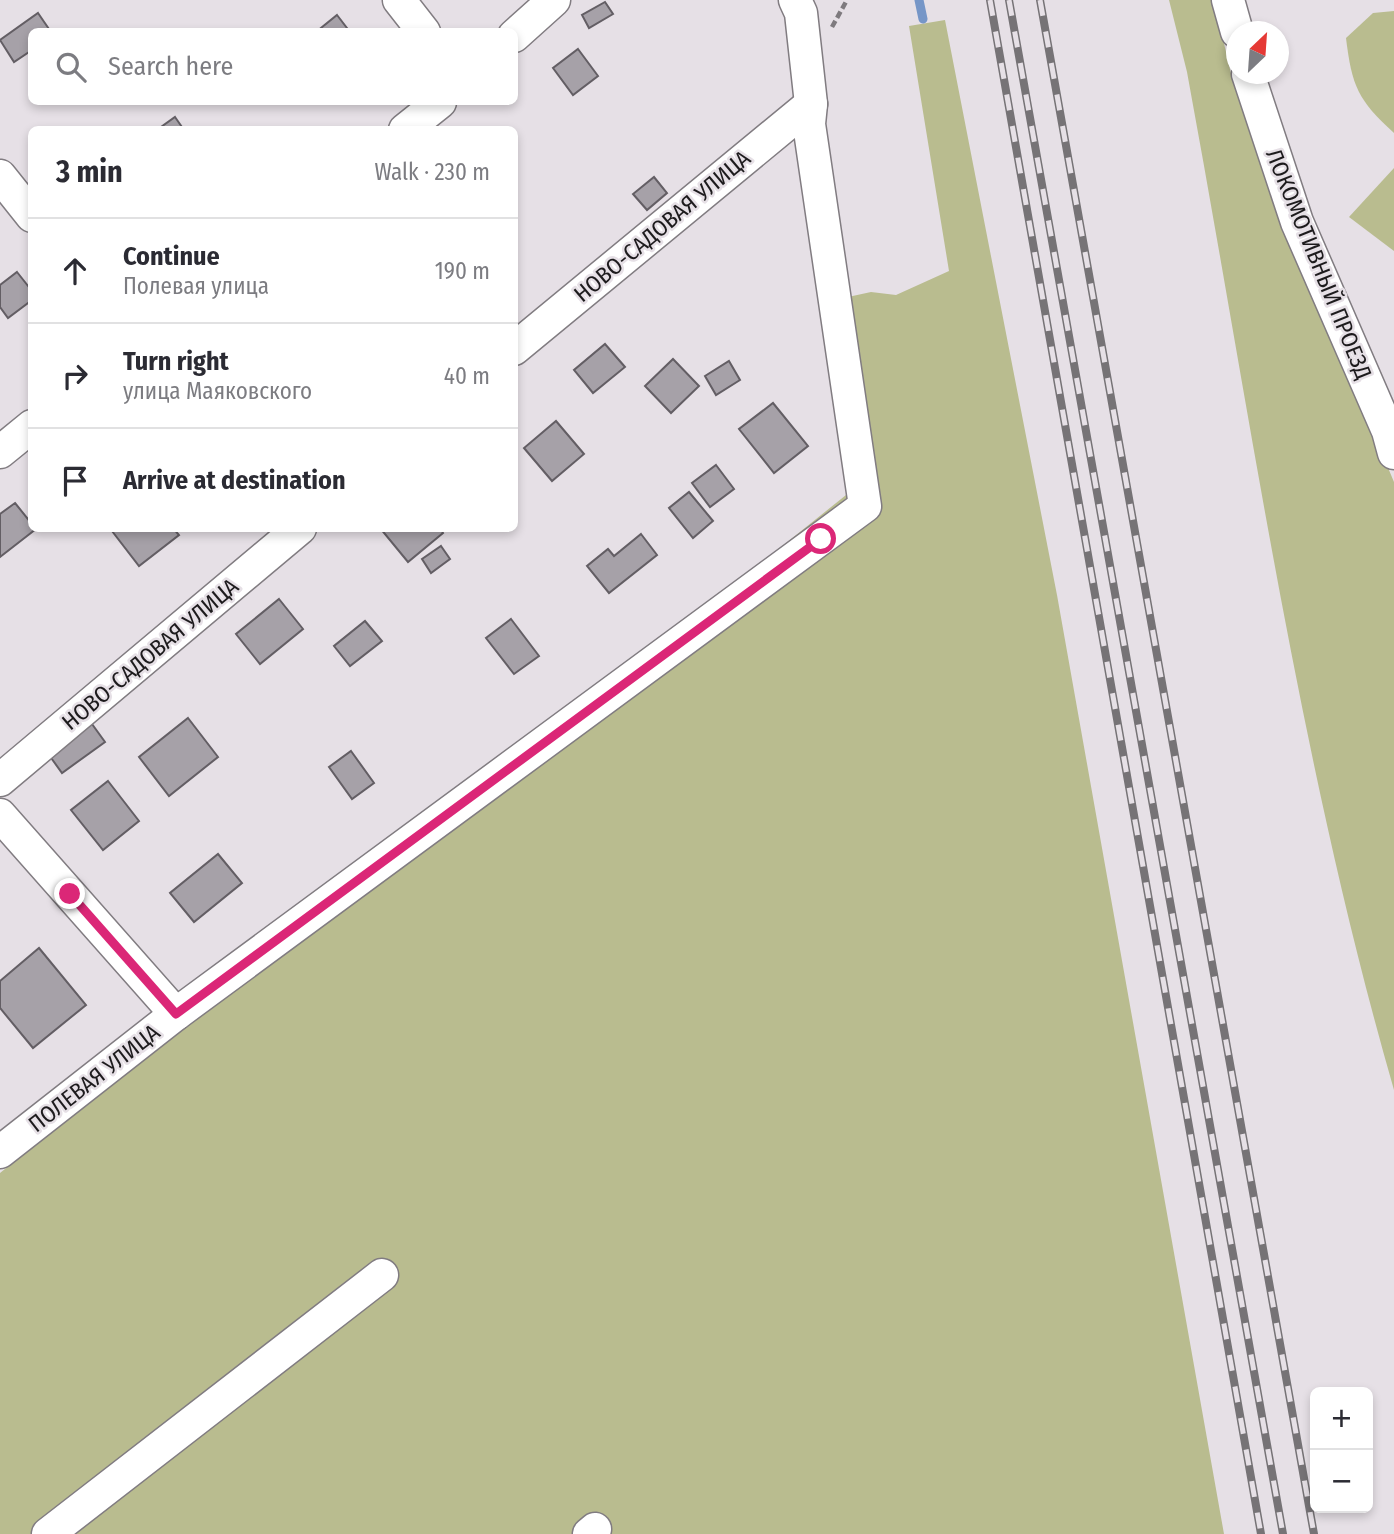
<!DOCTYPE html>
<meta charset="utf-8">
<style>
body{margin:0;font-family:"Fira Sans Condensed",sans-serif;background:#f7f7f7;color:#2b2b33}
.controls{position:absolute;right:21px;bottom:21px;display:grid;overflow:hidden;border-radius:10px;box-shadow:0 4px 10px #0003}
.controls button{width:63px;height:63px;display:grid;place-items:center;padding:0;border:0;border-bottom:2px solid #e1e1e2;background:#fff;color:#2b2b33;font:35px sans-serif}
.compass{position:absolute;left:1226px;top:21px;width:63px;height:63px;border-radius:50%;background:#fff;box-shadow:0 4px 10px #0003;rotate:25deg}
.stop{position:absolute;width:21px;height:21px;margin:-16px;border:5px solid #db2777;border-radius:50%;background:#fff}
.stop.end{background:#db2777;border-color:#fff;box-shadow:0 2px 7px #0008}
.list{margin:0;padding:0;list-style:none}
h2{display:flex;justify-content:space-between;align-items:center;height:91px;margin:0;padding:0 28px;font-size:30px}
h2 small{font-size:23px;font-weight:400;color:#7c7c81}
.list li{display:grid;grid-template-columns:46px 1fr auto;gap:21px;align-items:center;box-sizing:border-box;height:105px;padding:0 28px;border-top:2px solid #e1e1e2}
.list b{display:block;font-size:26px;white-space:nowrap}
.list p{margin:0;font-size:23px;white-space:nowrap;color:#7c7c81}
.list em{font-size:23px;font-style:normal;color:#7c7c81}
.icon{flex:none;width:38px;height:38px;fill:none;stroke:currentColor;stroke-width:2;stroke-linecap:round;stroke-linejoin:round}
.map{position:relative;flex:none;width:1394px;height:1534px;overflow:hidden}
.search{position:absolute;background:#fff;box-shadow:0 4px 10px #0003;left:28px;top:28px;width:490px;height:77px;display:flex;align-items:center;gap:18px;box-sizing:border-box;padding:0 24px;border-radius:10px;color:#7c7c81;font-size:26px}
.panel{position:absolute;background:#fff;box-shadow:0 4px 10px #0003;left:28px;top:126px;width:490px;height:406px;border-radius:10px}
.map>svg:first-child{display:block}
.green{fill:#b9bc8f}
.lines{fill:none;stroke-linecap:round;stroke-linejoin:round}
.stream{stroke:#7696c7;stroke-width:9}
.building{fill:#a6a1a8;stroke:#635e64;stroke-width:2}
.minor-casing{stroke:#817c81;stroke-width:35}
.path{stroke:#7e7a7e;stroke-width:4.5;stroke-dasharray:7 3.5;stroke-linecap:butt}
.minor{stroke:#fff;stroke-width:32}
.rail-casing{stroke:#767376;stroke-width:8}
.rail{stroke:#e6e0e6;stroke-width:5;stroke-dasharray:16;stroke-linecap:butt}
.route{stroke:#db2777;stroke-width:9}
.labels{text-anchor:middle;stroke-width:5;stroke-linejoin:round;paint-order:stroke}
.street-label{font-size:23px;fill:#1d1b1d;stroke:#e6e0e6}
</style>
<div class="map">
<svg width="1394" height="1534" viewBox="0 0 1394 1534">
<rect width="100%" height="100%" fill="#e6e0e6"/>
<g class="green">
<path d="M 1169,0 L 1214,0 L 1232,78 L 1265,174 L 1394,482 L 1394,1090 C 1298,757 1250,412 1187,72 Z"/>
<path d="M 1394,11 L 1394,133 C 1358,100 1352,87 1346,38 L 1373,13 Z"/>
<polygon points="945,20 1057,595 1224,1534 0,1534 0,1173 871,475 848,297 871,292 896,295 949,271 909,26"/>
<polygon points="1394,168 1394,251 1349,217"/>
</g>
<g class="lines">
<polyline class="stream" points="919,0 923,19"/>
</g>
<g class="building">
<polygon points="605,2 613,14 589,28 582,15"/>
<polygon points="38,13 51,32 32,32 32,50 14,62 0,40"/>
<polygon points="337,15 350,32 316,32"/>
<polygon points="578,49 598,76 573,95 553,68"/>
<polygon points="175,117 184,130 163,130 161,127"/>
<polygon points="654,177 667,193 647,210 633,194"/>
<polygon points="17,272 32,291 32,300 8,318 0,307 0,285"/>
<polygon points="605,344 625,367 593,393 574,370"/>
<polygon points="673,359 699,386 671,413 645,386"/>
<polygon points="729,361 740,380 716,395 705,376"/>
<polygon points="773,403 808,446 774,473 739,429"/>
<polygon points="556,421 584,454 552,481 524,448"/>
<polygon points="716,465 734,489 710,507 692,483"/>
<polygon points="689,492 713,521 693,538 669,508"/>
<polygon points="15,503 32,524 32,528 36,529 0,557 0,514"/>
<polygon points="116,528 173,528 179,535 139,566 112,531"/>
<polygon points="380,528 440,528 443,533 408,562"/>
<polygon points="641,534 657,555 609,593 587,566 608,549 614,556"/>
<polygon points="441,546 450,559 431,573 422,559"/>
<polygon points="279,599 303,629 260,664 236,634"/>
<polygon points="511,619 539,656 514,674 486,638"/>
<polygon points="365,621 382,641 350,666 334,646"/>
<polygon points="188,718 218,757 169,796 139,757"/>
<polygon points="92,724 105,742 62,773 49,755"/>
<polygon points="351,751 374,783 352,799 329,767"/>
<polygon points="108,781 139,821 103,850 71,810"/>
<polygon points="218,854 242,883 194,922 170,893"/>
<polygon points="39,948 86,1005 33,1048 0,1008 0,981"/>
</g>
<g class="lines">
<defs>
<g id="minor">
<polyline points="399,0 424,32"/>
<polyline points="1228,0 1237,32"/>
<polyline points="514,36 554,0"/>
<polyline points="1248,74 1297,222 1388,431 1394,453"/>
<polyline points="405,130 440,102"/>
<polyline points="0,176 32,216"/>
<polyline points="514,349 811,104"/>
<polyline points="0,452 32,426"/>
<polyline points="0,780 300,528"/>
<polyline points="0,815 176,1014"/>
<polyline points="0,1152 176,1014 865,506 809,124 811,104 801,13 795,0"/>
<polyline points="48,1534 382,1275"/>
<polyline points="589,1534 595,1529"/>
</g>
</defs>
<use href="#minor" class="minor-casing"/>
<polyline class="path" points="832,27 847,0"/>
<use href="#minor" class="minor"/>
<defs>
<g id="rail">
<polyline points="990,0 1261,1534"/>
<polyline points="1009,0 1283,1534"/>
<polyline points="1040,0 1314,1534"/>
</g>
</defs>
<use href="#rail" class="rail-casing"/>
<use href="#rail" class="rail"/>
</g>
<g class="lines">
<polyline class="route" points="70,894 176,1014 821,539"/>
</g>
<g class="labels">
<g class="street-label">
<text transform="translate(662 226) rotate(-40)" y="8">НОВО-САДОВАЯ УЛИЦА</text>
<text transform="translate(1319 264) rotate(68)" y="8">ЛОКОМОТИВНЫЙ ПРОЕЗД</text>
<text transform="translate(150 654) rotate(-40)" y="8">НОВО-САДОВАЯ УЛИЦА</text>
<text transform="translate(94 1078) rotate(-38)" y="8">ПОЛЕВАЯ УЛИЦА</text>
</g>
</g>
</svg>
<div class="controls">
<button>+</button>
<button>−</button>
</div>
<svg class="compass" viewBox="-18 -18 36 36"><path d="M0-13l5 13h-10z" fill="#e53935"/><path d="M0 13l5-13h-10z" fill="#7c7c81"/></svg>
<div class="stop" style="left:821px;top:539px"></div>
<div class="stop end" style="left:70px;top:894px"></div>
<div class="search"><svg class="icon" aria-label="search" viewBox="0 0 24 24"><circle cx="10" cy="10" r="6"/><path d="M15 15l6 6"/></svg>Search here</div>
<section class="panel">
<h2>3 min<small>Walk · 230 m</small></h2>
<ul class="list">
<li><svg class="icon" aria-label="ahead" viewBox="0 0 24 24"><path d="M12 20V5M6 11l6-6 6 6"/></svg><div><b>Continue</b><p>Полевая улица</p></div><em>190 m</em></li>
<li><svg class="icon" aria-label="right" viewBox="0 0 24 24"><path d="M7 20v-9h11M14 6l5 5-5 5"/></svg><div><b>Turn right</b><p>улица Маяковского</p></div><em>40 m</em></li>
<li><svg class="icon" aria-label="arrive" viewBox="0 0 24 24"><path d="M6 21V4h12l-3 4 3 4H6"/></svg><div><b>Arrive at destination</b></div></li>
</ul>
</section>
</div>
